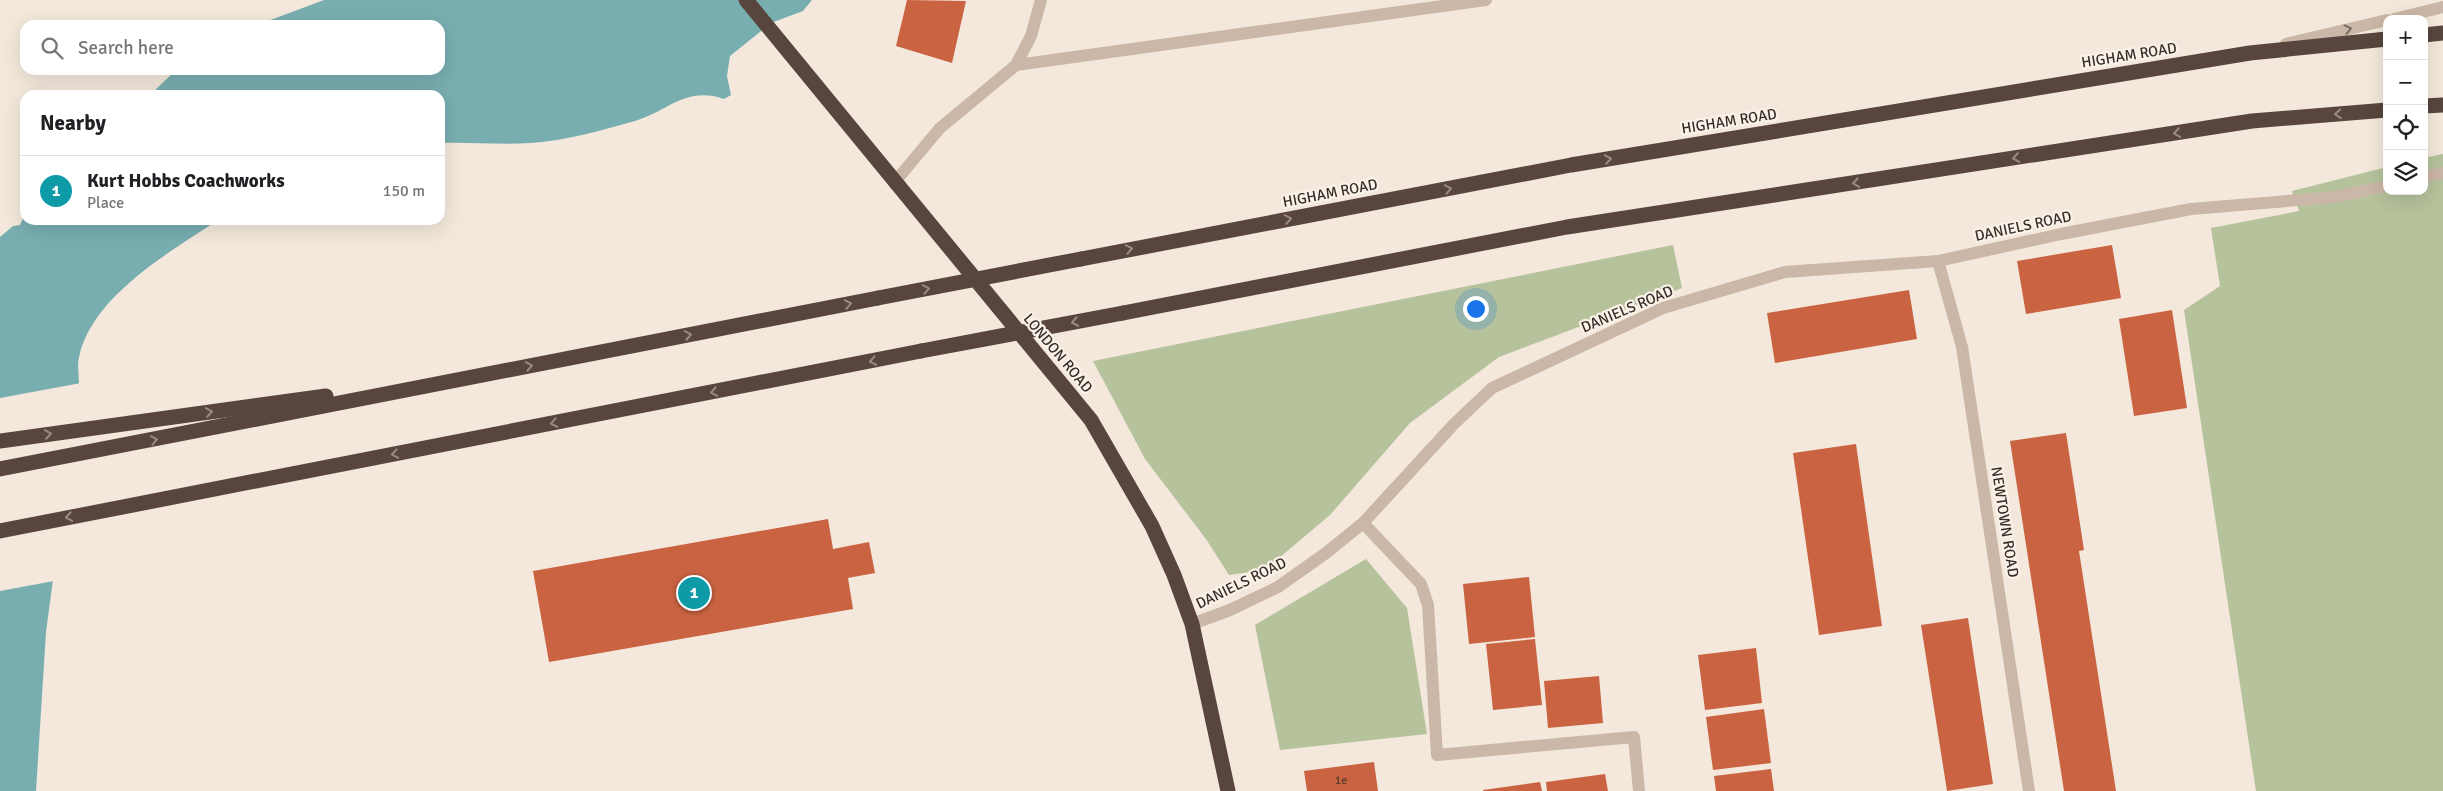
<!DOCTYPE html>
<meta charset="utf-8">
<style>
body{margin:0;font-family:Signika,sans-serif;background:#f6f6f6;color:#202124}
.controls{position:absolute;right:15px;top:15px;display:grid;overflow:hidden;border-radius:10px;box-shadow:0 5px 20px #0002}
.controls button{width:45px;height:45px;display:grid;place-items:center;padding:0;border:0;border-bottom:1px solid #e0e0e0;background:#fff;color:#202124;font:25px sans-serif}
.you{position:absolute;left:1475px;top:308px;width:18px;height:18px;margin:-12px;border:4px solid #fff;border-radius:50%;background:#1a73e8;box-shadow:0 0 0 8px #1a73e833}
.badge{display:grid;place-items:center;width:32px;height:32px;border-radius:50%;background:#1a73e8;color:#fff;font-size:16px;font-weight:700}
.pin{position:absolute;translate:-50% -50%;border:2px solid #fff;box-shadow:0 1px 5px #0006}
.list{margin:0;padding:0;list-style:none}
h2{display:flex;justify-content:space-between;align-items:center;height:65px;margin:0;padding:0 20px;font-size:21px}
h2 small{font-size:16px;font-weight:400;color:#757577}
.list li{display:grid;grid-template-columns:32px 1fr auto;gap:15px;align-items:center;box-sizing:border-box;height:70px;padding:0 20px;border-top:1px solid #e0e0e0}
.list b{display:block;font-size:19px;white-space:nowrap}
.list p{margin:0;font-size:16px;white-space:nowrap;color:#757577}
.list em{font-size:16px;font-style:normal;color:#757577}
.icon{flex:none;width:28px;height:28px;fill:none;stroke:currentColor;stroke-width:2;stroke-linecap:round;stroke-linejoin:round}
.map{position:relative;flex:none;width:2443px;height:791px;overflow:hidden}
.search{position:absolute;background:#fff;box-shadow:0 5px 20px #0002;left:20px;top:20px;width:425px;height:55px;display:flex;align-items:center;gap:12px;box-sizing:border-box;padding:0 18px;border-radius:15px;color:#757577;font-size:19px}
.panel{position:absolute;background:#fff;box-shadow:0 5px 20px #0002;left:20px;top:90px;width:425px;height:135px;border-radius:15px}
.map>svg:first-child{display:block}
.green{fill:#b5c29b}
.water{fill:#79aeb1}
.pier{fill:#f3e8db}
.building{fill:#ca6342}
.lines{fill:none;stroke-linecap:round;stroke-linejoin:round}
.minor{stroke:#cbb7a7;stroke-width:12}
.highway{stroke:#58463e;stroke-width:15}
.highway-bridge{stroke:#58463e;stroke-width:15}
.oneway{stroke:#7a6b61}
.oneway2{stroke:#998b82}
.labels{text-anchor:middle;stroke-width:4.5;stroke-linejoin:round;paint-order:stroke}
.number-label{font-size:12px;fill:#5c3a2e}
.street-label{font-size:15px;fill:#372d28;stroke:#faf2e8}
</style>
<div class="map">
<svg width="2443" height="791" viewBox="0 0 2443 791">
<rect width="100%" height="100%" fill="#f3e8db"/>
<g class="green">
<polygon points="2443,154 2443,791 2256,791 2184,310 2220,286 2211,228 2299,211 2292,191 2387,167 2387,191 2424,191 2424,158"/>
<polygon points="1673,245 1682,288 1499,357 1410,423 1330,515 1273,563 1250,572 1229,575 1206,539 1145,459 1093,361"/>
<polygon points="1366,559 1407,608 1427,734 1280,750 1255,625"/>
</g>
<g class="water">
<path d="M 324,0 L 812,0 L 803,11 L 771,23 L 730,56 L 727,76 L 731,95 L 724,99 C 685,86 669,111 635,121 C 602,130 565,141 531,143 C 501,145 470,142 440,143 L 440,95 L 150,95 L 176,70 L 440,70 L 440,25 L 257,25 Z"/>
<path d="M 25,214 L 25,220 L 218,220 C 170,252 92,296 79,357 C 77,365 79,375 79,384 L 46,632 L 36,791 L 0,791 L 0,237 L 13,226 L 20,225 Z"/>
</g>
<polygon class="pier" points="81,383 54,581 0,591 0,398"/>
<g class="building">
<polygon points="907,0 966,1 952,63 896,46"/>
<polygon points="2112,245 2121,298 2026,314 2017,261"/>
<polygon points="1909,290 1917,339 1775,363 1767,313"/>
<polygon points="2172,310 2187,408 2134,416 2119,319"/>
<polygon points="2066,433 2084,550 2079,551 2116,791 2064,791 2010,441"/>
<polygon points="1856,444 1882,626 1819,635 1793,453"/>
<polygon points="828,519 833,549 869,542 875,573 848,578 853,609 549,662 533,571"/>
<polygon points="1529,577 1535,637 1469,644 1463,584"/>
<polygon points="1968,618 1993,784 1947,791 1921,625"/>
<polygon points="1535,639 1542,705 1493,710 1486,644"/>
<polygon points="1756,648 1762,703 1705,710 1698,655"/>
<polygon points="1599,676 1603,723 1548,728 1544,681"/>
<polygon points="1764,709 1771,763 1713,770 1706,717"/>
<polygon points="1374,762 1378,791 1307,791 1304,771"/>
<polygon points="1771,769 1774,791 1716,791 1714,776"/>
<polygon points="1605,774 1608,791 1547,791 1546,782"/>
<polygon points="1540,782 1542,791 1483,791 1483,790"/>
</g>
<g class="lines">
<g class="minor">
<polyline points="2394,19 2443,7"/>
<polyline points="2286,44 2387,20"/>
<polyline points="1016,65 1486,0"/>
<polyline points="2424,177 2443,173"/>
<polyline points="894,183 940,128 1016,65 1031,36 1041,0"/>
<polyline points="1938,261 1962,347 2029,791"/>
<polyline points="1363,523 1421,584 1428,605 1437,755 1634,737 1639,791"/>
<polyline points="1192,624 1230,610 1278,587 1326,553 1363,523 1454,424 1492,388 1663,308 1785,272 1938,261 2061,234 2191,209 2335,197 2387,186"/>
</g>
<g class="highway">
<polyline points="746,0 1091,420 1152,526 1174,575 1192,624 1228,791"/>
<polyline points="2424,35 2443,33"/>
<polyline points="2424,106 2443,105"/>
<polyline points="1081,259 1571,165 2250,53 2387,39"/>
<polyline points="1123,313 1567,227 2252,121 2387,110"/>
<polyline points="0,441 326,396"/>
<polyline points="0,469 878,298"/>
<polyline points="0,531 921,351"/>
</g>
<g class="highway-bridge">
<polyline points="878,298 1081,259"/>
<polyline points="921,351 1123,313"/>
</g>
</g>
<defs><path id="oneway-chevron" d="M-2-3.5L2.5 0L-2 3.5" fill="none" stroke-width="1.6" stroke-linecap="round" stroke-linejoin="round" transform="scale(1.25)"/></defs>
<use class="oneway" href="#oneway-chevron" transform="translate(2348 29) rotate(-13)"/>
<g class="oneway2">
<use href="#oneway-chevron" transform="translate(2338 114) rotate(175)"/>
<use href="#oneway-chevron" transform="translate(2177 133) rotate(171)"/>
<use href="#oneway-chevron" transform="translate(2016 158) rotate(171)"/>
<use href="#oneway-chevron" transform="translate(1608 159) rotate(-9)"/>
<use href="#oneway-chevron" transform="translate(1856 183) rotate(171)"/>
<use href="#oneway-chevron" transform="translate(1448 189) rotate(-11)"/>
<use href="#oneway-chevron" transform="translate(1288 219) rotate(-11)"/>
<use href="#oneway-chevron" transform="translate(1129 249) rotate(-11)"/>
<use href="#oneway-chevron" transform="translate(926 289) rotate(-11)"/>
<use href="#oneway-chevron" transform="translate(848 304) rotate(-11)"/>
<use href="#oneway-chevron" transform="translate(1075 322) rotate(169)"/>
<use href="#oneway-chevron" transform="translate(688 335) rotate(-11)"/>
<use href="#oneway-chevron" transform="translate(873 361) rotate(169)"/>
<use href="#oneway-chevron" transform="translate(529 366) rotate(-11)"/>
<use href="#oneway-chevron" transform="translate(714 392) rotate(169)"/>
<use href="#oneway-chevron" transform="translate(209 412) rotate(-8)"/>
<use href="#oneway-chevron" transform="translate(554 423) rotate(169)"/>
<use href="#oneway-chevron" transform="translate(48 434) rotate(-8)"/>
<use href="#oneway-chevron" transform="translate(154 440) rotate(-11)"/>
<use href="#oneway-chevron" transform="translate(395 454) rotate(169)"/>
<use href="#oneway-chevron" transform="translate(69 517) rotate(169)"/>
</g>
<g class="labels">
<g class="number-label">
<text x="1341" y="784">1e</text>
</g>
<g class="street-label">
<text transform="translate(2129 55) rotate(-9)" y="5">HIGHAM ROAD</text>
<text transform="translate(1729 121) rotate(-9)" y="5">HIGHAM ROAD</text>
<text transform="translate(1330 193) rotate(-11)" y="5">HIGHAM ROAD</text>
<text transform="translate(2023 226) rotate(-12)" y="5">DANIELS ROAD</text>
<text transform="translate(1627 309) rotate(-23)" y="5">DANIELS ROAD</text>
<text transform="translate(1058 353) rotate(50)" y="5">LONDON ROAD</text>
<text transform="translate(2005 522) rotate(81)" y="5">NEWTOWN ROAD</text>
<text transform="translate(1241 583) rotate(-26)" y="5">DANIELS ROAD</text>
</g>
</g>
</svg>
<div class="controls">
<button>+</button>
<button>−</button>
<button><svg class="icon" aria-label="locate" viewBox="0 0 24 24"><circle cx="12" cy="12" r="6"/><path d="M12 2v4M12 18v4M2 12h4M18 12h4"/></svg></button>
<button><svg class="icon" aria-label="layers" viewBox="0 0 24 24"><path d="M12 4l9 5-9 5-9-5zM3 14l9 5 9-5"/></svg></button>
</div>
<div class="you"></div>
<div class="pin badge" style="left:694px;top:593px;background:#0f9aa8">1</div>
<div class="search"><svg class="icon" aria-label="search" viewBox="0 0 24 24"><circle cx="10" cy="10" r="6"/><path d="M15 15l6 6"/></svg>Search here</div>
<section class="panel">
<h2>Nearby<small></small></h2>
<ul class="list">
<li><span class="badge" style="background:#0f9aa8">1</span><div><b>Kurt Hobbs Coachworks</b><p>Place</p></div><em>150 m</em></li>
</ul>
</section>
</div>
